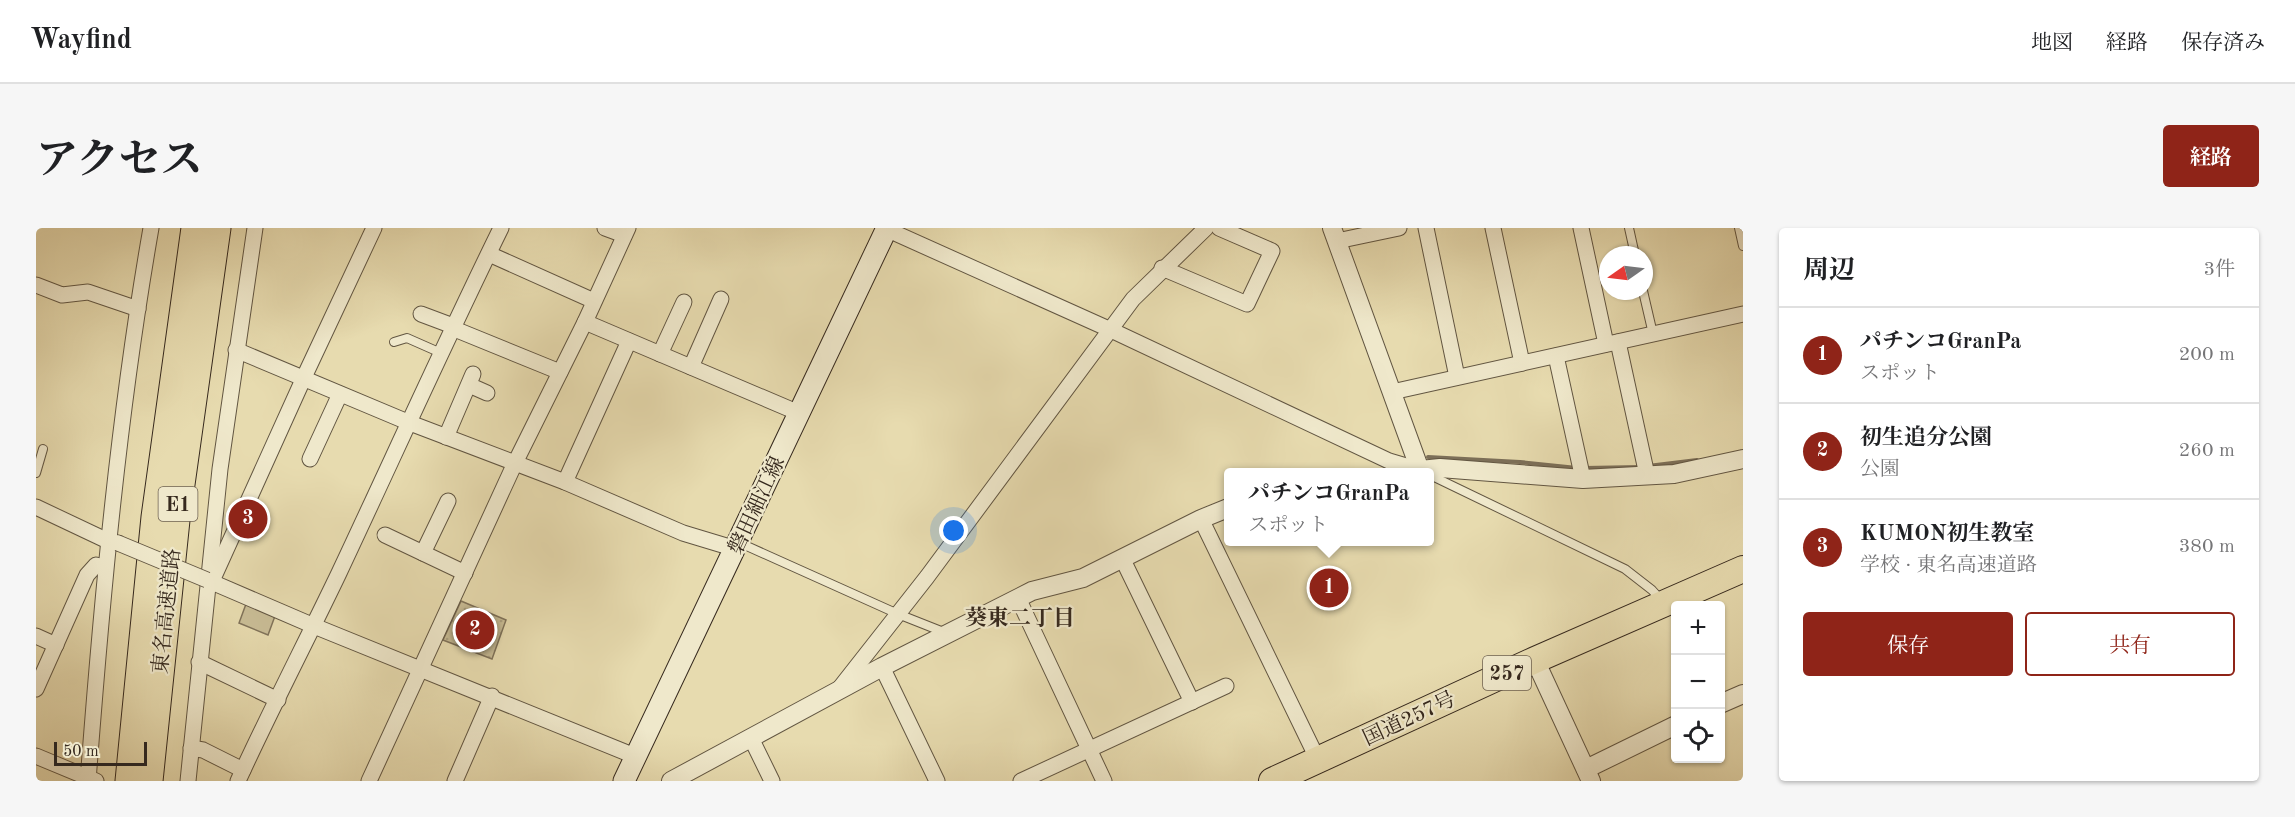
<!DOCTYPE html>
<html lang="ja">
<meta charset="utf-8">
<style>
body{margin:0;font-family:"Old Standard TT","Noto Serif JP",serif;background:#f6f6f6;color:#202124}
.controls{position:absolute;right:18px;bottom:18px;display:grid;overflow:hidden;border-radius:6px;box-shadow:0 2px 4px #0004}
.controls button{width:54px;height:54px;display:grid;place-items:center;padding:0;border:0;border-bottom:2px solid #e0e0e0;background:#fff;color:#202124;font:30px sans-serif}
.compass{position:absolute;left:1563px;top:18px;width:54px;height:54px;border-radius:50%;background:#fff;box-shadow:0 2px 4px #0004;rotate:256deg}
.scale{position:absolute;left:18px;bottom:15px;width:93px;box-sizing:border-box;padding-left:6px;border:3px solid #36291e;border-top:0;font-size:16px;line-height:21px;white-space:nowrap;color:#36291e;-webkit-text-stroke:4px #efe8cb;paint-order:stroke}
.you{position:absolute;left:918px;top:303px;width:21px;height:21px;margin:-15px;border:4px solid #fff;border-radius:50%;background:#1a73e8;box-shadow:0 0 0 9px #1a73e833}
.badge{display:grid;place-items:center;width:39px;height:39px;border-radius:50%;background:#8f2418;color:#fff;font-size:20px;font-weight:700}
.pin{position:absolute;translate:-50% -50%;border:3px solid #fff;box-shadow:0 2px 6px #0006}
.popup{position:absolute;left:1188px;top:240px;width:210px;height:78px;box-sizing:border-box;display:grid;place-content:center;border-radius:6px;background:#fff;filter:drop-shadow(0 2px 4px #0005);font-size:20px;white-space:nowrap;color:#757577}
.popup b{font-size:22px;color:#202124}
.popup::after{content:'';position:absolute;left:50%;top:100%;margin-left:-12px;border:12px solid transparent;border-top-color:#fff}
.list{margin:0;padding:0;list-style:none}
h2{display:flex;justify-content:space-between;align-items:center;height:78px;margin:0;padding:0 24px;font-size:26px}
h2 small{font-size:20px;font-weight:400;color:#757577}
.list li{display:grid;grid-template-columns:39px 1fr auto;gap:18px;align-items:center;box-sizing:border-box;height:96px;padding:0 24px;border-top:2px solid #e0e0e0}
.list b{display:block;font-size:22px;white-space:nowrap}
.list p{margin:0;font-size:20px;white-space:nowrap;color:#757577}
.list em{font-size:20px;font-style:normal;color:#757577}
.actions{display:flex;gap:12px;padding:18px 24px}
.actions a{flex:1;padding:14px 0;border:2px solid #8f2418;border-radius:6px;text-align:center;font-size:21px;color:#8f2418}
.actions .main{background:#8f2418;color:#fff}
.icon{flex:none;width:33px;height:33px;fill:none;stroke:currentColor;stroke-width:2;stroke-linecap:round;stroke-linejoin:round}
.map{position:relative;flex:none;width:1707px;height:553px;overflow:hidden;border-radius:6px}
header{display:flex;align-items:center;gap:36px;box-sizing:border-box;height:84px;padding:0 30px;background:#fff;border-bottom:2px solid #e0e0e0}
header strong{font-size:28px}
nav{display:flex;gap:33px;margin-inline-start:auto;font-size:21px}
.intro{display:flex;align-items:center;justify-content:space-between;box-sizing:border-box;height:144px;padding:0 36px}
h1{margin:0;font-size:42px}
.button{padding:15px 27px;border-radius:6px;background:#8f2418;color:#fff;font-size:21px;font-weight:700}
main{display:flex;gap:36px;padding:0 36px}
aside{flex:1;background:#fff;border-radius:6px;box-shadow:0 2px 4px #0004}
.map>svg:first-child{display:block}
.grass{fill:#c9bd96;stroke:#80735a;stroke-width:1.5}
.park{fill:url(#park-dots);stroke:#80735a;stroke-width:1.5}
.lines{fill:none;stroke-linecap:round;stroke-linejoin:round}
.stream{stroke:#7c6f58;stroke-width:4}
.service-casing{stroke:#625642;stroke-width:10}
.minor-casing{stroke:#625642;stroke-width:17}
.tertiary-casing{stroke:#625642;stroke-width:20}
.secondary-casing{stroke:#36291e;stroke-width:23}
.trunk-casing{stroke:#36291e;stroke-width:28}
.motorway-casing{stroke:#36291e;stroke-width:29}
.service{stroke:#efe8cb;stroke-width:8}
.minor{stroke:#efe8cb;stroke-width:15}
.tertiary{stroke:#efe8cb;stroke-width:18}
.secondary{stroke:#efe8cb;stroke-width:21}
.trunk{stroke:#e7dbaf;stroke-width:26}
.motorway{stroke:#e7dbaf;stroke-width:27}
.minor-bridge-casing{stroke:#625642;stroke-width:17;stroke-linecap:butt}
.minor-bridge{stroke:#efe8cb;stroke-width:15}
.labels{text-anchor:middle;stroke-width:4.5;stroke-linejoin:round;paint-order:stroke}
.shield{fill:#efe8cb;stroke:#6e6252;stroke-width:1.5}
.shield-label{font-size:20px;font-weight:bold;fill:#36291e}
.street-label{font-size:21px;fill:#36291e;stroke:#efe8cb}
.neighbourhood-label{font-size:22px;font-weight:bold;fill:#36291e;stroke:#efe8cb}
</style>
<header>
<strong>Wayfind</strong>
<nav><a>地図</a><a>経路</a><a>保存済み</a></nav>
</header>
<div class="intro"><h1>アクセス</h1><a class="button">経路</a></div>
<main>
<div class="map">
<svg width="1707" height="553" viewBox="0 0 1707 553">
<defs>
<pattern id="park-dots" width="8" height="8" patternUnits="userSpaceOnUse" patternTransform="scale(1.5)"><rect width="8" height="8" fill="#c9bd96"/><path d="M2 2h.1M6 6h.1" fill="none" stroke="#ada281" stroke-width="1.8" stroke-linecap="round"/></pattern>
</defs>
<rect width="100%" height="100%" fill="#e7dbaf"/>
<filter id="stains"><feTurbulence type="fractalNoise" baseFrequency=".00333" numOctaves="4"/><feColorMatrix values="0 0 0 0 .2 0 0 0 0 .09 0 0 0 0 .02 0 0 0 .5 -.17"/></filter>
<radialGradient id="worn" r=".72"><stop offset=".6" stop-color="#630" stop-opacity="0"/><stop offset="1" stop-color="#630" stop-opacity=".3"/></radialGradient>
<polygon class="grass" points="210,376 239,388 232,407 203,395"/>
<polygon class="park" points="425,373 470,392 456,431 407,412"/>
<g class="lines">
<g class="stream">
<polyline points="1392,229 1484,234 1541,240"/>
<polyline points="1612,238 1661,232"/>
<polyline points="1549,240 1604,239"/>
</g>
<defs>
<g id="service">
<polyline points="1593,0 1599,27"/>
<polyline points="1703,0 1707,18"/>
<polyline points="1607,63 1617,106"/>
<polyline points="358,114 371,110 405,125"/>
<polyline points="0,245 7,221"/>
<polyline points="1394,247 1589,341 1616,362 1626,373"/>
<polyline points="704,315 862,386 910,405"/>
</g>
<g id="minor">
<polyline points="569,0 588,7"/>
<polyline points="1390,0 1421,149"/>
<polyline points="1457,0 1486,135"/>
<polyline points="1545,0 1570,116"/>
<polyline points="850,1 1075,102 1353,233 1380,241"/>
<polyline points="1301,13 1363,0"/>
<polyline points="453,26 558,73"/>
<polyline points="1126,40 1211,76 1236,23 1183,0"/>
<polyline points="0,57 26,67 52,64 102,81"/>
<polyline points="385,86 417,98"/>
<polyline points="549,94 763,185"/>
<polyline points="416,100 524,144"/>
<polyline points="1582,114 1611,247"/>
<polyline points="200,122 374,195 529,254 647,305 700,321"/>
<polyline points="624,126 648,74"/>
<polyline points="1520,128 1547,251"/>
<polyline points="655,139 685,71"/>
<polyline points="433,157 451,165"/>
<polyline points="1356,164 1707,86"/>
<polyline points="410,209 437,146"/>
<polyline points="274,231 304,166"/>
<polyline points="529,254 593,113"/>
<polyline points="0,279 74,314 82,315"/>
<polyline points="1165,291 1282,532"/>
<polyline points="349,307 429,345"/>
<polyline points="387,325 412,273"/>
<polyline points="1087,332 1156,474"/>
<polyline points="171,352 278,398 601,529"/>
<polyline points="176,353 270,145 338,0"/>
<polyline points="982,370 1068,553"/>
<polyline points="0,408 20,417"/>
<polyline points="163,434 242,472"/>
<polyline points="846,439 901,553"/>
<polyline points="0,461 51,347 60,337 69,339"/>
<polyline points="803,461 891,349 1097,71 1170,0"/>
<polyline points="715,510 736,553"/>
<polyline points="155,520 167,522 207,542"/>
<polyline points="0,528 60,553"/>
<path d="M 52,553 C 66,368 83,183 115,0"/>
<polyline points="152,553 184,241 219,0"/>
<path d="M 202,553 C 234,483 270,414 303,345 C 357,230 409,114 465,0"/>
<polyline points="333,553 479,235 549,94 592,0"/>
<polyline points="419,553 456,468"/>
<polyline points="985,553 1190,458"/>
</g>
<g id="tertiary">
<polyline points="1296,0 1384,242"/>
<polyline points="1365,244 1404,240 1547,251 1638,246 1707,231"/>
<polyline points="1499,432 1555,553"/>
<polyline points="1684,476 1707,466"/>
<polyline points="1550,541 1640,497"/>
<polyline points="635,553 846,439 996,363 1047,350 1165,291 1192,280"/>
</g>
<polyline id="secondary" points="588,553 851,0"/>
<polyline id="trunk" points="1236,553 1499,432 1707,341"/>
<g id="motorway">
<polyline points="93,553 119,289 159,0"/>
<polyline points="113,553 140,292 181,0"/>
</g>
</defs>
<use href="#service" class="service-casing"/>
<use href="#minor" class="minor-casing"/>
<use href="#tertiary" class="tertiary-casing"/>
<use href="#secondary" class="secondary-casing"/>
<use href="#trunk" class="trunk-casing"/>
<use href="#motorway" class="motorway-casing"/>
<use href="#service" class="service"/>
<use href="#minor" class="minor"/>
<use href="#tertiary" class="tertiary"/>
<use href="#secondary" class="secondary"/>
<use href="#trunk" class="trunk"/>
<use href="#motorway" class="motorway"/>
<defs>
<polyline id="minor-bridge" points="82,315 171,352"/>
</defs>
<use href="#minor-bridge" class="minor-bridge-casing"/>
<use href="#minor-bridge" class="minor-bridge"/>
</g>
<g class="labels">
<g class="shield">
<rect x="122.5" y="259" width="39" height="34" rx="4.5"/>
<rect x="1447" y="428" width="48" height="34" rx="4.5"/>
</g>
<g class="shield-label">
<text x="142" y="283">E1</text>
<text x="1471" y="452">257</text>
</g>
<g class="street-label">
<text transform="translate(720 277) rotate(-65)" y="7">磐田細江線</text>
<text transform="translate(130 383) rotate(-84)" y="7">東名高速道路</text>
<text transform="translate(1373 490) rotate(-25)" y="7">国道257号</text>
</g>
<g class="neighbourhood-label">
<text x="984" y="397">葵東二丁目</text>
</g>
</g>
<rect width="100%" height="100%" filter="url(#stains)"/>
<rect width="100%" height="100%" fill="url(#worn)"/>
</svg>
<div class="controls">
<button>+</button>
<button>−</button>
<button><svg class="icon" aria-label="locate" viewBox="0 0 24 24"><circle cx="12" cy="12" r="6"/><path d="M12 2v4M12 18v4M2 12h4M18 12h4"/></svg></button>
</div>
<svg class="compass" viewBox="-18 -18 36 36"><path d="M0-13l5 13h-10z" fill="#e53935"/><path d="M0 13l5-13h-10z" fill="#757577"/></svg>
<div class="scale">50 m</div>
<div class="you"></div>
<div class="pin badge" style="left:1293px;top:360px">1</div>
<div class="popup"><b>パチンコGranPa</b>スポット</div>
<div class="pin badge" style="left:439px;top:402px">2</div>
<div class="pin badge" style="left:212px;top:291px">3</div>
</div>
<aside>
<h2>周辺<small>3件</small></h2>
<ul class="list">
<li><span class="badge">1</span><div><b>パチンコGranPa</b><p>スポット</p></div><em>200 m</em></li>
<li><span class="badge">2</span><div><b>初生追分公園</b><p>公園</p></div><em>260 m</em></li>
<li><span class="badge">3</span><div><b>KUMON初生教室</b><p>学校 · 東名高速道路</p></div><em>380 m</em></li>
</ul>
<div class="actions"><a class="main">保存</a><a>共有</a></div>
</aside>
</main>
